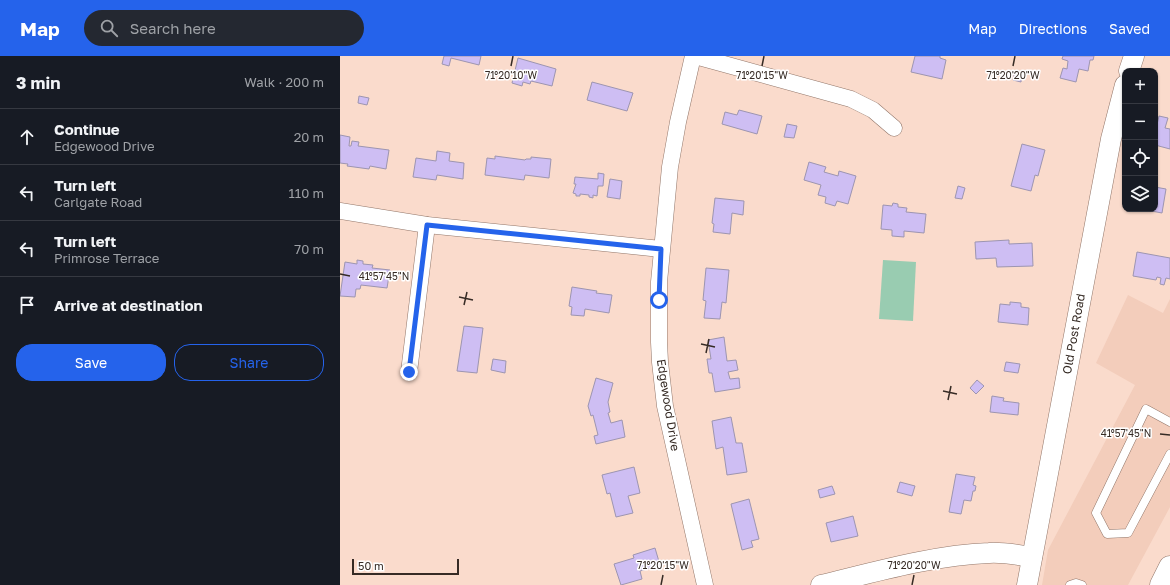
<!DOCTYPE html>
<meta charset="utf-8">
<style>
body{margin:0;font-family:"Golos Text",sans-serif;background:#242831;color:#f1f3f6}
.controls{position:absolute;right:12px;top:12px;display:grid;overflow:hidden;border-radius:8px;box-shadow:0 1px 3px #0004}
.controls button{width:36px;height:36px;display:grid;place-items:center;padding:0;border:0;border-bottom:1px solid #363941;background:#171b24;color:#f1f3f6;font:20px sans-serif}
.scale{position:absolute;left:12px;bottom:10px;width:107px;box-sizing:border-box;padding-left:4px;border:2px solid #362b25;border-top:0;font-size:11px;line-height:14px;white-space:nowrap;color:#362b25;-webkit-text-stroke:3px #fff;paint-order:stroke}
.stop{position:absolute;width:12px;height:12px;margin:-9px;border:3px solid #2563eb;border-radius:50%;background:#fff}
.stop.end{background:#2563eb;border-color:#fff;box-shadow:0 1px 4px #0008}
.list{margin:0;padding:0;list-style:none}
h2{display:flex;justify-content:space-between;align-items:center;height:52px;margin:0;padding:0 16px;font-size:17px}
h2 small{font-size:13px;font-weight:400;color:#9ea1a6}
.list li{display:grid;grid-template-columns:26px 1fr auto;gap:12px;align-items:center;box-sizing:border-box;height:56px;padding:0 16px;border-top:1px solid #363941}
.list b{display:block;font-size:15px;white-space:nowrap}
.list p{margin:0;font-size:13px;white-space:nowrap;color:#9ea1a6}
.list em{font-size:13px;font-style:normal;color:#9ea1a6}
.actions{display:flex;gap:8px;padding:12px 16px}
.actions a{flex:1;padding:9px 0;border:1px solid #2563eb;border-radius:16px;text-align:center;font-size:14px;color:#2563eb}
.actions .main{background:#2563eb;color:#fff}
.icon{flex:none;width:22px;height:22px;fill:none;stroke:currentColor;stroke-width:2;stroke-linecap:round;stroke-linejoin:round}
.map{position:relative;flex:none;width:830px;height:529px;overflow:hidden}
header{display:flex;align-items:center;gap:24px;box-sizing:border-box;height:56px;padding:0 20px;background:#2563eb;color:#fff}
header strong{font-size:19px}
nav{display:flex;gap:22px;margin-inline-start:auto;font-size:14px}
.search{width:280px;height:36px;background:#242831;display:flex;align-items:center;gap:10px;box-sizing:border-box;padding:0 14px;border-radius:22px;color:#9ea1a6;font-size:15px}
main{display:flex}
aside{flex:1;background:#171b24}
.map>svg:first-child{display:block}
.built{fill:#f3cdbb}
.green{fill:#99ccb1}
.building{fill:#cebef3;stroke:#9d95b0}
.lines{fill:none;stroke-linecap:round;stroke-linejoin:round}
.service-casing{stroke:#927669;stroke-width:9}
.minor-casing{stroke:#927669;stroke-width:17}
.tertiary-casing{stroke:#927669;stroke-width:21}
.primary-casing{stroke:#927669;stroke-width:23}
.service{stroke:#fff;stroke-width:8}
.minor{stroke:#fff;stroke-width:16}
.tertiary{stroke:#fff;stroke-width:20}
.primary{stroke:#fff;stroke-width:22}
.route{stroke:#2563eb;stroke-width:5}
.ticks{fill:none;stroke:#362b25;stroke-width:1.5}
.labels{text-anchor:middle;stroke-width:3;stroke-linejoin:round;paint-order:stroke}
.street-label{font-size:12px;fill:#362b25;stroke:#fff}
.ticks-label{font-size:10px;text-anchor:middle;fill:#362b25;stroke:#fff;stroke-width:3;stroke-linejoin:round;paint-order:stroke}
</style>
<header>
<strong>Map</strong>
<div class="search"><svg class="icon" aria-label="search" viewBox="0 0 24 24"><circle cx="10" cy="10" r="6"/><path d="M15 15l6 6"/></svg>Search here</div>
<nav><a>Map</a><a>Directions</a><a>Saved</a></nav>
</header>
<main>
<aside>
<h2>3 min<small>Walk · 200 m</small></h2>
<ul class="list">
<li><svg class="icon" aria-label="ahead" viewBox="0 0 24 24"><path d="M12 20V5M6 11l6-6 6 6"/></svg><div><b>Continue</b><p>Edgewood Drive</p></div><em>20 m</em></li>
<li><svg class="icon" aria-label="left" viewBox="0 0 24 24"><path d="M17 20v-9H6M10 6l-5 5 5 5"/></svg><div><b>Turn left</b><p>Carlgate Road</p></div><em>110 m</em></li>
<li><svg class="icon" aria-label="left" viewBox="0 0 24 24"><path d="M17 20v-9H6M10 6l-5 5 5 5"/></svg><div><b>Turn left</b><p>Primrose Terrace</p></div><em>70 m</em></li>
<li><svg class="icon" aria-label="arrive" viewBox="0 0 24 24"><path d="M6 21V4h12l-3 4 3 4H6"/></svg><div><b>Arrive at destination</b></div></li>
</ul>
<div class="actions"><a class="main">Save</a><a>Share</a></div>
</aside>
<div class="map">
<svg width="830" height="529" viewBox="0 0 830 529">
<rect width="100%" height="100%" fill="#fadbcc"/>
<polygon class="built" points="788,239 823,257 830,243 830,451 788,529 702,529 708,494 795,329 756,307"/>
<polygon class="green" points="543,204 576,206 573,265 539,263"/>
<g class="building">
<polygon points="104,0 141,0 139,9 111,2 109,10 102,8"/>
<polygon points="575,0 600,0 600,2 606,4 602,23 571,16"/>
<polygon points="723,0 754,0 753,4 750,4 748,15 739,13 736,26 720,22 723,12 727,13 728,5 722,3"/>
<polygon points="178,2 216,13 212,30 191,25 190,28 183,26 182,30 172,27"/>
<polygon points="675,15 682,17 681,26 673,24"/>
<polygon points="252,26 293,37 287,55 247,44"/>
<polygon points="19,40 29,42 27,49 18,47"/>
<polygon points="399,54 422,60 417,78 382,68 385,56 397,59"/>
<polygon points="819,60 828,62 825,72 830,73 830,93 815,89 815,77"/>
<polygon points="447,68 457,70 454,82 444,81"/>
<polygon points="0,79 10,81 9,90 11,90 12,85 19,86 18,90 49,94 46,113 30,110 29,113 7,110 8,108 0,107"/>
<polygon points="682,88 705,94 698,120 695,119 691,135 671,130"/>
<polygon points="97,95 110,97 109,105 124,107 123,123 97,119 96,124 73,121 76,102 96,105"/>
<polygon points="155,100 185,104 186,103 191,103 191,101 211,103 209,122 185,119 184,124 145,119 147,102 155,103"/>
<polygon points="469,106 486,111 484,116 498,120 499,115 516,120 508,148 497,145 495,150 485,147 486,141 478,139 481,129 464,124"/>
<polygon points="258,117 264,118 263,130 258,130 257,140 253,139 253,142 249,141 249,139 240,138 240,140 236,140 236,138 233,137 236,128 234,128 235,121 258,123"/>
<polygon points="270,123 282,125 280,143 267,141"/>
<polygon points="618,130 625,132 622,143 615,142"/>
<polygon points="815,131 826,133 822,157 806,154 806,153 815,153"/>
<polygon points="375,142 404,145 403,159 392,157 390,178 373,176 374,168 372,167"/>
<polygon points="553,147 558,148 558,151 567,152 566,156 586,158 584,177 564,175 564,181 552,180 552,174 541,173 543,149 552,150"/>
<polygon points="669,184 669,188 692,187 693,210 657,211 656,202 636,203 635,186"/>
<polygon points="797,196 830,202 830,223 826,222 824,229 820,228 821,222 817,221 816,224 793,220"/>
<polygon points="17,204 23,205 23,208 33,209 32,212 50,214 47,232 21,229 20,233 16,233 15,241 0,240 5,206 17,208"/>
<polygon points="366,212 389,214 386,247 382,246 380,263 364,262 366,245 363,244"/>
<polygon points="232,231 257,235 256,237 272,239 269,257 245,253 244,260 231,259 232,251 229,250"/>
<polygon points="670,246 681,247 681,251 689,252 688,269 658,266 660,248 670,249"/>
<polygon points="124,270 143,272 137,317 117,315"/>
<polygon points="384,281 387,305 396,304 398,314 388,316 390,323 399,322 400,332 375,336 372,317 369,317 367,303 371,303 368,284"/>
<polygon points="153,303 166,305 165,317 151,314"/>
<polygon points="666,306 680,308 678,317 664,315"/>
<polygon points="256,322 273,327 268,346 270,356 268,357 271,367 282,364 285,381 256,388 254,380 258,379 253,359 251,360 248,350"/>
<polygon points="637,324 644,330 636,338 630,332"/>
<polygon points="652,340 664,342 663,345 679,347 678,359 650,356"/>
<polygon points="391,361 396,387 402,387 407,416 387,419 383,391 376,393 372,365"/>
<polygon points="294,411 300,437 288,440 293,457 276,461 270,437 267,438 262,419"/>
<polygon points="616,418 635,421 633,429 636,430 635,435 633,435 631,445 624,444 621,458 609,456"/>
<polygon points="560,426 575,430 572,440 557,436"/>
<polygon points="492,430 495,438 480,442 478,434"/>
<polygon points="409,443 419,483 411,485 413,491 402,494 391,448"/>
<polygon points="513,460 518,480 491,486 486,467"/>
<polygon points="315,492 320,509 300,515 302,523 281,529 274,508 294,502 293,499"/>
</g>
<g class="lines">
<defs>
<g id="service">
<polyline points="830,366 806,353 756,457 767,478 788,477 830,398"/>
<polyline points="730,529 736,527 742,529"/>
</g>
<g id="minor">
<polyline points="353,0 338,66 330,111 319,226 319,286 320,306 325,350 365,529"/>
<polyline points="355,0 511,43 533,54 554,72"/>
<polyline points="0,155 87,169 321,193"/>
<polyline points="69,316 87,169"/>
</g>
<g id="tertiary">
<polyline points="789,15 794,0"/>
<path d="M 481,529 C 535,516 594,499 649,497 C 663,496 678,499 692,501"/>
<polyline points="687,529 771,83 785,29"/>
</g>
<polyline id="primary" points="821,529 830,511"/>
</defs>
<use href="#service" class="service-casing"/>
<use href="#minor" class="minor-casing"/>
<use href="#tertiary" class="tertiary-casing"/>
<use href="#primary" class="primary-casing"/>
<use href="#service" class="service"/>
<use href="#minor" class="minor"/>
<use href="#tertiary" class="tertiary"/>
<use href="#primary" class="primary"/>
</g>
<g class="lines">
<polyline class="route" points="69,316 87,169 321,193 319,244"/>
</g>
<path class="ticks" d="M 171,10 L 173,0M 422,10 L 424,0M 673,10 L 675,0M 0,218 L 10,220M 119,241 L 133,244M 124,249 L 127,236M 361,288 L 375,291M 366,297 L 369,283M 603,335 L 617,338M 608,344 L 611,330M 820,378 L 830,379M 321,529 L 323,519M 572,529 L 574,519"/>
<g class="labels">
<g class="street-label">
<text transform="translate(734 278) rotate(-80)" y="4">Old Post Road</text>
<text transform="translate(328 349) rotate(81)" y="4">Edgewood Drive</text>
</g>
</g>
<g class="ticks-label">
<text x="171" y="23">71°20'10"W</text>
<text x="422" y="23">71°20'15"W</text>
<text x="673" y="23">71°20'20"W</text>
<text x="44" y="224">41°57'45"N</text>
<text x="786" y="381">41°57'45"N</text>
<text x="323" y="513">71°20'15"W</text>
<text x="574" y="513">71°20'20"W</text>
</g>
</svg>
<div class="controls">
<button>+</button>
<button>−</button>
<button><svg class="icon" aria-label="locate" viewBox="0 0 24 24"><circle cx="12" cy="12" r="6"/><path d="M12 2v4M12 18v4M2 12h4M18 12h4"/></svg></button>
<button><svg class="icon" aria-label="layers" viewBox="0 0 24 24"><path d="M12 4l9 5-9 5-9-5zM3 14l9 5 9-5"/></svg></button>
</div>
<div class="scale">50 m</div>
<div class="stop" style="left:319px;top:244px"></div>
<div class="stop end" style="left:69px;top:316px"></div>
</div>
</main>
